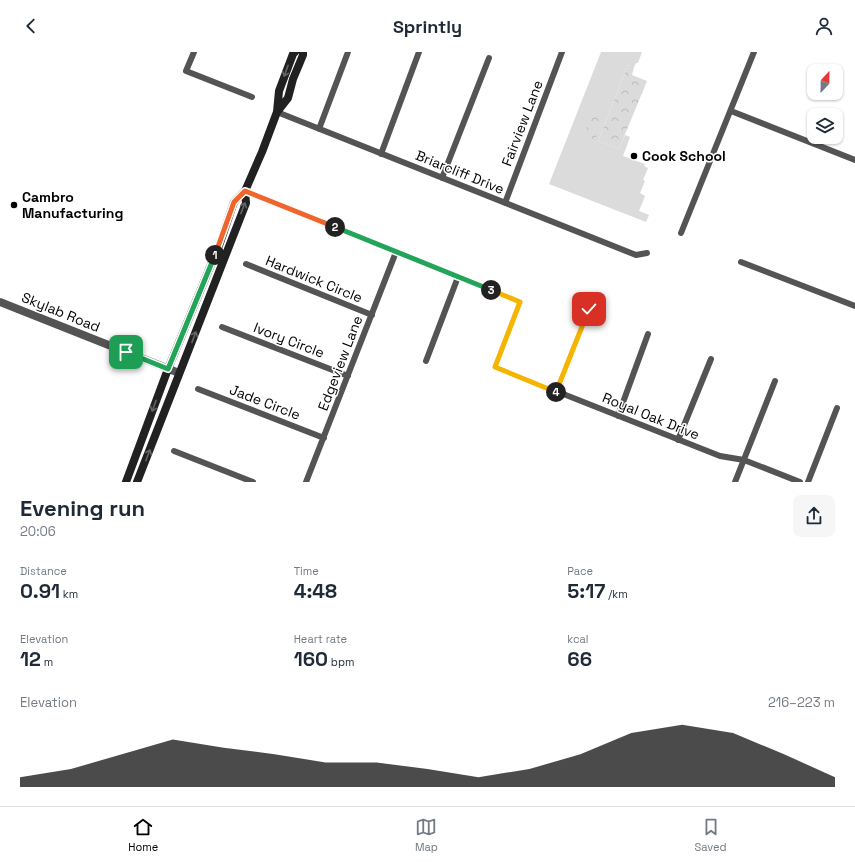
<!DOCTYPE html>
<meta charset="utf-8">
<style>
body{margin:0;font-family:"Space Grotesk",sans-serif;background:#f6f6f7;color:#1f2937;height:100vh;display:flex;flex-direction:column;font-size:15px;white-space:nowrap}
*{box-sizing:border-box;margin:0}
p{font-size:13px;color:#747a83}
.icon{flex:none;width:22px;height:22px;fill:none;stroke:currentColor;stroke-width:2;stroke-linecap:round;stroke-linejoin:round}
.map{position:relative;height:430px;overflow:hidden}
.side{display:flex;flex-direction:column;background:#fff;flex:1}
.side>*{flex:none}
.needle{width:26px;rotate:22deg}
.fabs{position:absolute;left:807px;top:12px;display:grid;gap:8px}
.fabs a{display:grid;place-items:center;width:36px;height:36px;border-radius:8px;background:#fff;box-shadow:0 1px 3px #0004;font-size:20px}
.pin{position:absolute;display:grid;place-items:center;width:34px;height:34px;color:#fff;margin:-17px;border-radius:8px;box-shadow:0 2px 6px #0006}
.km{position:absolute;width:20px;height:20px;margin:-10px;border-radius:50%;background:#222;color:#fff;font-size:11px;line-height:20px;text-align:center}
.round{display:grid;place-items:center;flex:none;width:42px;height:42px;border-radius:8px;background:#f6f6f7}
.summary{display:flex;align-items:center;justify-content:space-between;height:68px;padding:0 20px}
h1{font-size:22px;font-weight:700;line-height:30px}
.figures{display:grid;grid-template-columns:repeat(3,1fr);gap:6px;height:68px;padding:4px 20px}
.figures div{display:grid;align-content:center}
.figures b{font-size:20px;font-weight:700}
.figures small{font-size:11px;font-weight:400}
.figures p{font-size:11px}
.chart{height:112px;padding:8px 20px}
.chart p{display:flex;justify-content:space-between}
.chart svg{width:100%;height:72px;margin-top:4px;fill:#000;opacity:.7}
header{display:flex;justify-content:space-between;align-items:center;height:52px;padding:0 20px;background:#fff;font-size:18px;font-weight:700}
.dock{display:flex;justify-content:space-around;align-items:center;height:56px;border-top:1px solid #e0e1e3;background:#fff;font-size:11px;color:#747a83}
.dock a{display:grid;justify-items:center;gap:2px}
.dock .selected{color:#000}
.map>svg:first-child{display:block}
.grass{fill:#dbdbdb}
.park{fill:url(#park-crowns)}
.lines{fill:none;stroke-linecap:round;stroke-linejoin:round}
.minor{stroke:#545454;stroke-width:6}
.tertiary{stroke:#545454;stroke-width:8}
.secondary{stroke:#212121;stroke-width:8}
.oneway{stroke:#646464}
.split-1-casing{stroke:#fff;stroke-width:8}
.split-2-casing{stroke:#fff;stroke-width:8}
.split-3-casing{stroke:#fff;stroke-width:8}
.split-4-casing{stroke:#fff;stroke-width:8}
.split-5-casing{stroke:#fff;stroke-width:8}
.split-1{stroke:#22a559;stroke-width:5}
.split-2{stroke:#f0652b;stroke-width:5}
.split-3{stroke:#22a559;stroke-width:5}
.split-4{stroke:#f5b400;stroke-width:5}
.split-5{stroke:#f5b400;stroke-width:5}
.poi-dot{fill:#000;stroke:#fff;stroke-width:1.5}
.labels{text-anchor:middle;stroke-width:3;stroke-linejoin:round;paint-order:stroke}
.street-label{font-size:14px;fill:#000;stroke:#fff}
.poi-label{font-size:14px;font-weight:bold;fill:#000;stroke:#fff;text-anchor:start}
</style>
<header><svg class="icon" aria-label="back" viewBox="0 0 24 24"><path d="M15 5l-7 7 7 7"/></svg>Sprintly<svg class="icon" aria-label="person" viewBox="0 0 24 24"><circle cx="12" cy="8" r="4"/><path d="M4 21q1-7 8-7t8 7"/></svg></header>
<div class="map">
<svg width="855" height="430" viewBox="0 0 855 430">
<defs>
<pattern id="park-crowns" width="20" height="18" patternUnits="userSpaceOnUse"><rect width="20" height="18" fill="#dbdbdb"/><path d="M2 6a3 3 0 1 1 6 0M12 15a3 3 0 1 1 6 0" fill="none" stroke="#bababa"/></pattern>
</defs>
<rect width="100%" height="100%" fill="#fff"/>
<!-- grass -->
<path class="grass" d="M601,0H642L638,11H636L634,15L628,13L598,89L619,97L625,83L630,85L623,104L645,112L644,114L648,116L643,128L645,129L640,141L645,144L639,159L649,163L646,170L549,132Z"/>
<!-- park -->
<path class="park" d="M628,13L634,15L632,23L647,29L619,97L598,89Z
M591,63L603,68L595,88L584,83Z"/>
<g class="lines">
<!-- minor -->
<path class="minor" d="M194,0L186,19L252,45
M731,59L855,108
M277,60L636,203L647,201
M319,77L348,0
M381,102L419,0
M442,126L489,6
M245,139L520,250L495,315L720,404L744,408L800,430
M505,151L562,0
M681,181L754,0
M741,210L855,254
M246,212L372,263
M222,275L348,324
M426,309L458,225
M198,337L324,386
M557,340L589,257
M618,364L648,282
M678,388L711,307
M174,399L253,430
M306,430L396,200
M735,430L775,329
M808,430L837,356"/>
<!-- tertiary -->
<path class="tertiary" d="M0,250L179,321"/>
<!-- secondary -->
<path class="secondary" d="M277,60L288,46L293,27L303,3V0
M126,430L168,317L220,191L234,150L245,139L262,100L277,60L279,39L293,2L295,0
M137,430L246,151L245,139"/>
</g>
<!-- one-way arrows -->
<defs><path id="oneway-shaft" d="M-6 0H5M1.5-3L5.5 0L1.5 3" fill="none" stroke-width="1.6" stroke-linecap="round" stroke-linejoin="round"/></defs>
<g class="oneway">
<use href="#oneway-shaft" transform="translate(286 19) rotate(110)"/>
<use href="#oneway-shaft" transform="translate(243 156) rotate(-69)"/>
<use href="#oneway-shaft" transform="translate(194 285) rotate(-69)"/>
<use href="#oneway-shaft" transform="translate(154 354) rotate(110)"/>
<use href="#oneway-shaft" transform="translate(148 403) rotate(-69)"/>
</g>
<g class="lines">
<!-- split-1 casing -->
<g class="split-1-casing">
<path id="split-1" d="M126,300L168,317L215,203"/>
</g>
<!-- split-2 casing -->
<g class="split-2-casing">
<path id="split-2" d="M215,203L234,150L245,139L335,175"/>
</g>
<!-- split-3 casing -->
<g class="split-3-casing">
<path id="split-3" d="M335,175L491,238"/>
</g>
<!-- split-4 casing -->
<g class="split-4-casing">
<path id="split-4" d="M491,238L520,250L495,315L556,340"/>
</g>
<!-- split-5 casing -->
<g class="split-5-casing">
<path id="split-5" d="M556,340L589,257"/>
</g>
<!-- split-1 -->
<use href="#split-1" class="split-1"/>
<!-- split-2 -->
<use href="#split-2" class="split-2"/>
<!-- split-3 -->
<use href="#split-3" class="split-3"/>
<!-- split-4 -->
<use href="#split-4" class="split-4"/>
<!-- split-5 -->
<use href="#split-5" class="split-5"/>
</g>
<!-- markers -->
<g class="poi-dot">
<circle cx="634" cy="104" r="4"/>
<circle cx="14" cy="153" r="4"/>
</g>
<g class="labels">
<!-- street labels -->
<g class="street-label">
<text transform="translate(522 71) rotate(-69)" y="5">Fairview Lane</text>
<text transform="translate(460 120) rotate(22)" y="5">Briarcliff Drive</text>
<text transform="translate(314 227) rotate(22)" y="5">Hardwick Circle</text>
<text transform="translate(61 260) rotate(22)" y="5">Skylab Road</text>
<text transform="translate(289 288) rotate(21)" y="5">Ivory Circle</text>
<text transform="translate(340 311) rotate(-69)" y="5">Edgeview Lane</text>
<text transform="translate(265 350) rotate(21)" y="5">Jade Circle</text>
<text transform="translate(651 364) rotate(22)" y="5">Royal Oak Drive</text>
</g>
<!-- poi labels -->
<g class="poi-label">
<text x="642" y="109">Cook School</text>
<text x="22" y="150">Cambro<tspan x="22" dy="16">Manufacturing</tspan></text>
</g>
</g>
</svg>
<div class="fabs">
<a><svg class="needle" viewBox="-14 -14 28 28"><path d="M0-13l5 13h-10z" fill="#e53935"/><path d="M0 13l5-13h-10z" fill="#747a83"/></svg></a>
<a><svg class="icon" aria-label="layers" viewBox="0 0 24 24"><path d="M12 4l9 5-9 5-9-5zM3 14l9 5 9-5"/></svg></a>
</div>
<div class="pin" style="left:126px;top:300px;background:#1e9e55"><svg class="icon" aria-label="arrive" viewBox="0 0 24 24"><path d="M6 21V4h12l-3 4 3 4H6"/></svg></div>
<div class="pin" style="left:589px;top:257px;background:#d93025"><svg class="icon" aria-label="check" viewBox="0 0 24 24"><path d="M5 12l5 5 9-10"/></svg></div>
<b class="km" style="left:215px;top:203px">1</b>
<b class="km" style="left:335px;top:175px">2</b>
<b class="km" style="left:491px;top:238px">3</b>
<b class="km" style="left:556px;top:340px">4</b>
</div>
<section class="side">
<div class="summary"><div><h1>Evening run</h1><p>20:06</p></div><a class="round"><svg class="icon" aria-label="share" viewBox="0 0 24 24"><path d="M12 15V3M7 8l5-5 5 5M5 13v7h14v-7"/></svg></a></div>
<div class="figures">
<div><p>Distance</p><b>0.91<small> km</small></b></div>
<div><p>Time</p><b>4:48</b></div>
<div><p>Pace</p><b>5:17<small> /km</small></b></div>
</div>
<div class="figures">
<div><p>Elevation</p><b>12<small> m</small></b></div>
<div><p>Heart rate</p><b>160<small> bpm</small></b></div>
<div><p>kcal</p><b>66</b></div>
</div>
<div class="chart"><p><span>Elevation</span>216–223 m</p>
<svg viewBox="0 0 160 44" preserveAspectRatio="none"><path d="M0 44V38L10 33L20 24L30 15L40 20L50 24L60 29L70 29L80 33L90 38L100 33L110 24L120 11L130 6L140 11L150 24L160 38V44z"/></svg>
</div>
</section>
<nav class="dock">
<a class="selected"><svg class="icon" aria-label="home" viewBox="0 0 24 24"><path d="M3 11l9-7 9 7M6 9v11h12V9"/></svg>Home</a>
<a><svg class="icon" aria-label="map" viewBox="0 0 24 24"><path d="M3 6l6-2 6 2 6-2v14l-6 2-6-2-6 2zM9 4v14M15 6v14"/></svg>Map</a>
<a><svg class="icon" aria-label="saved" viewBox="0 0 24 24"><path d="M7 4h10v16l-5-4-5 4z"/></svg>Saved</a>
</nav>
